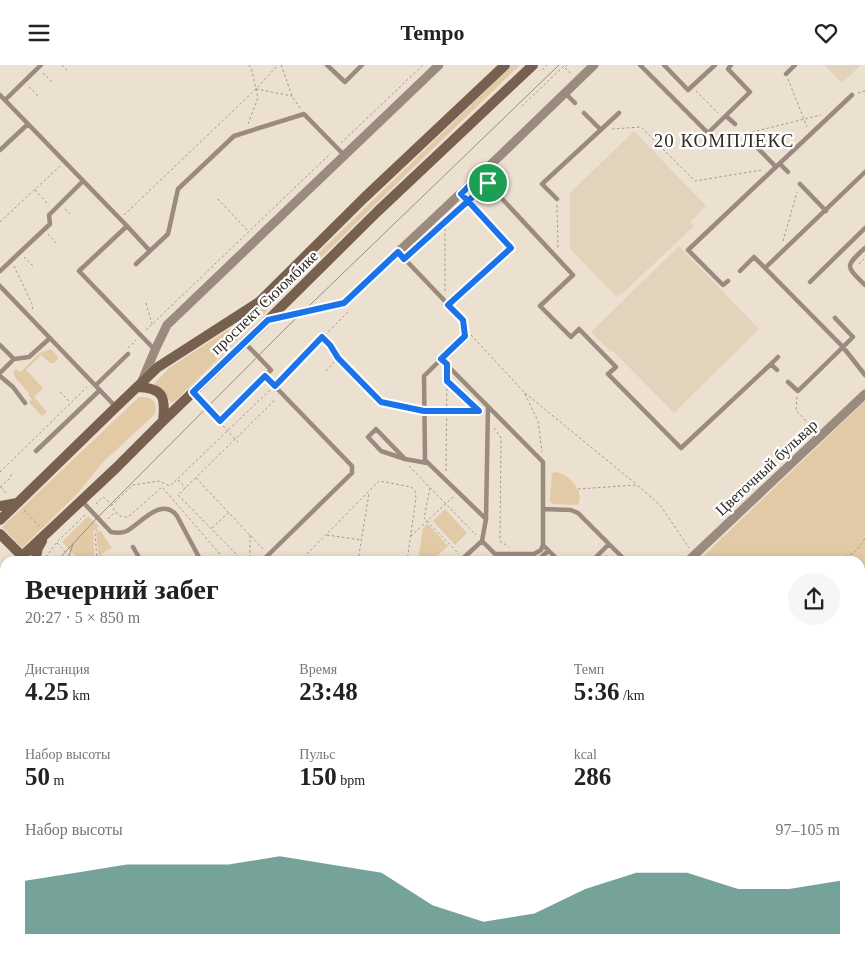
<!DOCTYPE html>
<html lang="ru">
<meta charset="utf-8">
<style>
body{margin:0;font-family:Georgia,serif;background:#f6f6f6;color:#222;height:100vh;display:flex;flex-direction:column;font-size:19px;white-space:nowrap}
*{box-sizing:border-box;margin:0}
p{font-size:16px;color:#767676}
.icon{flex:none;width:28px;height:28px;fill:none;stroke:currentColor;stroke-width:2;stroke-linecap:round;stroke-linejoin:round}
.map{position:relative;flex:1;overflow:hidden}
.sheet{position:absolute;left:0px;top:491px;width:865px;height:406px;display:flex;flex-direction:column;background:#fff;border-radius:15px 15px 0 0;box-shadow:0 2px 8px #0003}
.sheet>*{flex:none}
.pin{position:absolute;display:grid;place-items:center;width:42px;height:42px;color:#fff;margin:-21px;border:2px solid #fff;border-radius:50%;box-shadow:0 1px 5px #0007}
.round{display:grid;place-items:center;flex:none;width:52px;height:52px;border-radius:26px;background:#f6f6f6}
.headline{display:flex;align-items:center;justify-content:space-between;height:85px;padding:0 25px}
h1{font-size:28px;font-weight:600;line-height:38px}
.stats{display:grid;grid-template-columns:repeat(3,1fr);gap:8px;height:85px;padding:5px 25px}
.stats div{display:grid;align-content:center}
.stats b{font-size:25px;font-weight:600}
.stats small{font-size:14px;font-weight:400}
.stats p{font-size:14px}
.chart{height:140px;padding:10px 25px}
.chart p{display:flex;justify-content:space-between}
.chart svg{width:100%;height:90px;margin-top:5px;fill:#3b7d6e;opacity:.7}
header{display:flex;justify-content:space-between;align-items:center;height:65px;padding:0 25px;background:#fff;font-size:22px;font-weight:600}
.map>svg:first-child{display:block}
.built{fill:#e2d3bd}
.green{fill:#e2caa7}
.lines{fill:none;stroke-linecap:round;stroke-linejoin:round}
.path{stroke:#a1998d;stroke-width:1;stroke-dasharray:2.5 2.5;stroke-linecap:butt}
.lane{stroke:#9b8a7e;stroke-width:4.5}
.street{stroke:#9b8a7e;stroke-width:9}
.secondary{stroke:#78604f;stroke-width:10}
.primary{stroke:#5e422d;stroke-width:12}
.tram{stroke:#968e83;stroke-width:1}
.route-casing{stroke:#fff;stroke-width:10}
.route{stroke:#1a73e8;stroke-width:6}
.labels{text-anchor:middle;stroke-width:4.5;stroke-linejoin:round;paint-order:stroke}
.street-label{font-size:16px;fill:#302c26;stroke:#fff}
.quarter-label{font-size:19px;letter-spacing:1px;fill:#302c26;stroke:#fff}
</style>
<header><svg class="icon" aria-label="menu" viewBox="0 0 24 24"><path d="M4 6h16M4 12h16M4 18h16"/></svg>Tempo<svg class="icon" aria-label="heart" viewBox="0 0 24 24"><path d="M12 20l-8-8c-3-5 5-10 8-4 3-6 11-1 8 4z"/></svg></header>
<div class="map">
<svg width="865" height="897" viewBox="0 0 865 897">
<rect width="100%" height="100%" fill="#ece1d1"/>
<!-- built -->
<path class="built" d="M824,0H861L842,18Z
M634,66L706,141L690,157L694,161L623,228L616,231L570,184V128Z
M679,181L759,264L674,348L613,286L611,287L591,267Z"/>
<!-- green -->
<path class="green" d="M512,0H520L389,126L174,337H171C165,332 160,325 154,319L169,303L240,257L267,238Z
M51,284L58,291V294L54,298H50L41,290L26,305L43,323L34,332L47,347L42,351L29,337L32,334L28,330L29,328L16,314L13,307L16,304L20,307L40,288Z
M139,332C152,331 158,336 155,349L102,398L78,428L22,483L2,462Z
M865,336V821L860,826V496H698Z
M555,407C569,409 585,426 578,440L553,439L550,436V433L552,408Z
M445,444L467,468L455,480L433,456Z
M88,451L99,461L93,467L95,496H80L62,477Z
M428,459L448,481L432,496H418L423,463Z
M100,465L112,483L101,489L105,496H99L96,468Z
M865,850V874L860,879V855Z
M208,893H231L236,897H212Z
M414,893H457L461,897H418Z
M472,893H505L510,897H477Z
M511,893H796L793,897H515Z
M811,893H846L841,897H806Z"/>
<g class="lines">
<!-- path -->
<path class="path" d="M62,0L67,5
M281,0L292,31L300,43
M565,3L571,9
M542,5L547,0
M43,8L53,18
M788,14L807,62
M29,22L39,32
M256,24L292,31
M696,26L718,48
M858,28L865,26
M522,41L564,1L565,2L567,0
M248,59L258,33L252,6L249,0
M612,64L641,62L695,116L762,105
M752,67L821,50
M341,78L423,0
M35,125L49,140
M473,131L483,122
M218,134L248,166
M557,140L558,183
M65,144L70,149
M124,150L256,24L278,0
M0,157L60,101
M48,169L57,179
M783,176L797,127
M416,183L463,141
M24,192L34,202
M859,199L865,193
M14,201L33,241L32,245
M445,226V158
M146,238L152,259
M146,265L331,88
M471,270L524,327L538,356L542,387
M322,272L330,279L338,292
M128,283L136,275
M326,306L338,293L381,337L418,344
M279,316L349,246
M447,316L482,349
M60,327L70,337
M525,328L636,419
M797,332L796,345L813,364
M432,346H478
M223,361L238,377
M494,363L501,373L500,476L509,482
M409,401L476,470
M446,406L447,310
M0,407L87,322
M196,413L264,485
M178,415L186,423
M0,422L9,414L13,407
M1,422L7,429
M430,423L424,453L459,489
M578,424L637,420L660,440L689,483
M96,439L103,432C104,433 109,437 110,438C115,445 117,453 128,452L162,422L226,496
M111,441L133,420L159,416L170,421L270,325
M24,445L40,462
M108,454L114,448
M212,463L229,447
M250,470V496
M327,470L361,475
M411,471L454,431
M57,478L74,496
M606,490L612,496
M46,492L57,477L86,449
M97,496L95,467L98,464
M243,496L178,430L276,334
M300,496L379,416L411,422L415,426L416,433L407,496
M358,496L369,428
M826,496C845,493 856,491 865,473
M860,502H865
M0,540H1
M860,554L865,549
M0,557L5,560
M0,578L5,574
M0,592L5,596
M860,605L865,609
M2,618L5,608
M860,694L865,689
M0,742L5,737
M860,783L865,778
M860,799L865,795
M860,816L865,811
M192,892L196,897
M234,892L238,897
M256,892L261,897
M332,892L333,897
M516,892L521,897
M675,892L680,897
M198,896L202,892
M261,897L269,893
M619,897L624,892
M667,897L672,892
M758,897L763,892
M774,897L779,892"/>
<!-- lane -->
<path class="lane" d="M327,0L345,17L362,0
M640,0L708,68L750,27L728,4L731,0
M664,0L688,25L715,0
M786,9L795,0
M565,28L575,38
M0,30L127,161
M5,35L41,0
M584,48L601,65
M726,51L735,59
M744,69L776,102
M0,85L28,59
M780,99L788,107
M480,110L573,210L540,241L571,272L579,264L616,302L608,309L681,383L771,299L777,305
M800,119L826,146
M557,134L542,119L619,48
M865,183C844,202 846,201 865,220
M150,186L127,161L79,206L155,285
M398,187L463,255L465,271L424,311L425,395L486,454
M136,199L168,169L178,124L234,71L304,49L344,90
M0,206L50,159L49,150L83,116
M740,206L754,192L765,203
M728,216L723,220L688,185L852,30
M810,217L865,163
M0,221L116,342
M448,240L511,183L461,129
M835,253L853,272L843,282L765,203L865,107
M0,280L14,294L29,292L50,273
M441,294L543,397V480L541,485L534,489H495L482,476
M771,299L778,292
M0,308L14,294
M0,311L13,322L25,338
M788,317L798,326L843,282L865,310
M96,320L128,289
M193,327L220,356L271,305L245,278
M36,386L100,325
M405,394L381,386L368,372L376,364L405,394L427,398
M81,435L111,467C116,468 122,468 127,466C141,458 162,431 177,451L201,496
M543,444L571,445L578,448L626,496
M543,480L559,496
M133,482L141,496
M262,496L352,408V401L265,311
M460,496L482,476L486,454L488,342
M537,496L548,486
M592,496L609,479
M0,721L5,718
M0,819L5,821
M276,892L278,897
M320,892L322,897
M91,897L95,892
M154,897L159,892"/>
<!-- street -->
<path class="street" d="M268,255L344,238L480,110L594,0
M142,316L155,285L167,260L439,0
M688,496L865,329
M860,845L865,840
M61,897L66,892
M806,897L811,892"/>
<!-- secondary -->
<path class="secondary" d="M137,322C163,323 166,331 163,356
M0,441L17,438
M0,455L114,344L158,302L259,237L364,133L505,0
M0,469L27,496
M17,496L116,403L163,356L268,255L378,146L533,0
M35,496L38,483L42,476
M0,513L5,518
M0,526H5
M344,892L345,897
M370,892L375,897
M405,892L409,897
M465,892L469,897
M430,897L432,892"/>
<!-- primary -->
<path class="primary" d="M858,897L865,890"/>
<!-- tram -->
<path class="tram" d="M57,496L97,453L284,265L559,0
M69,496L70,488L73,479
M0,551L5,545
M429,892L434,897"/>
</g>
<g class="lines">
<!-- route casing -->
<g class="route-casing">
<path id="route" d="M488,118C460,143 432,169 404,194L398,187L344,238L268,255L193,327L220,356L265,311L275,321L322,272L330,280L338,293L381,337L424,346H479L447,316V299L441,294L465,271L463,255L448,240L511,183L468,136L461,129L480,110L488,118"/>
</g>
<!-- route -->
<use href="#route" class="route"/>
</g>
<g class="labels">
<!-- street labels -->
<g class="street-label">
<text transform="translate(264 237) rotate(-44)" y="6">проспект Сююмбике</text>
<text transform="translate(766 402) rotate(-43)" y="6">Цветочный бульвар</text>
</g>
<!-- quarter labels -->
<g class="quarter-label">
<text x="724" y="82">20 КОМПЛЕКС</text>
</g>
</g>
</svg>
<div class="pin" style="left:488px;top:118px;background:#1e9e55"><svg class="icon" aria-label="arrive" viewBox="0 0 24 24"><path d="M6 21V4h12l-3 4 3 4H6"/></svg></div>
<section class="sheet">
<div class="headline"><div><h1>Вечерний забег</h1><p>20:27 · 5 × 850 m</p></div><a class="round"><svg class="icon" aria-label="share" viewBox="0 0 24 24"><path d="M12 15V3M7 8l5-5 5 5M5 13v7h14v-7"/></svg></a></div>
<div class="stats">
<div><p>Дистанция</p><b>4.25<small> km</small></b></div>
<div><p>Время</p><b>23:48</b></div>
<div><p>Темп</p><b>5:36<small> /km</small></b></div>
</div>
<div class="stats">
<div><p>Набор высоты</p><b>50<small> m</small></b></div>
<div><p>Пульс</p><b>150<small> bpm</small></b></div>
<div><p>kcal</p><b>286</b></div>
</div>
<div class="chart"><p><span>Набор высоты</span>97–105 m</p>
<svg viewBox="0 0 160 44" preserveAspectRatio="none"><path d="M0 44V18L10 14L20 10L30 10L40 10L50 6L60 10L70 14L80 30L90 38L100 34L110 22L120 14L130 14L140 22L150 22L160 18V44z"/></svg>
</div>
</section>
</div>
